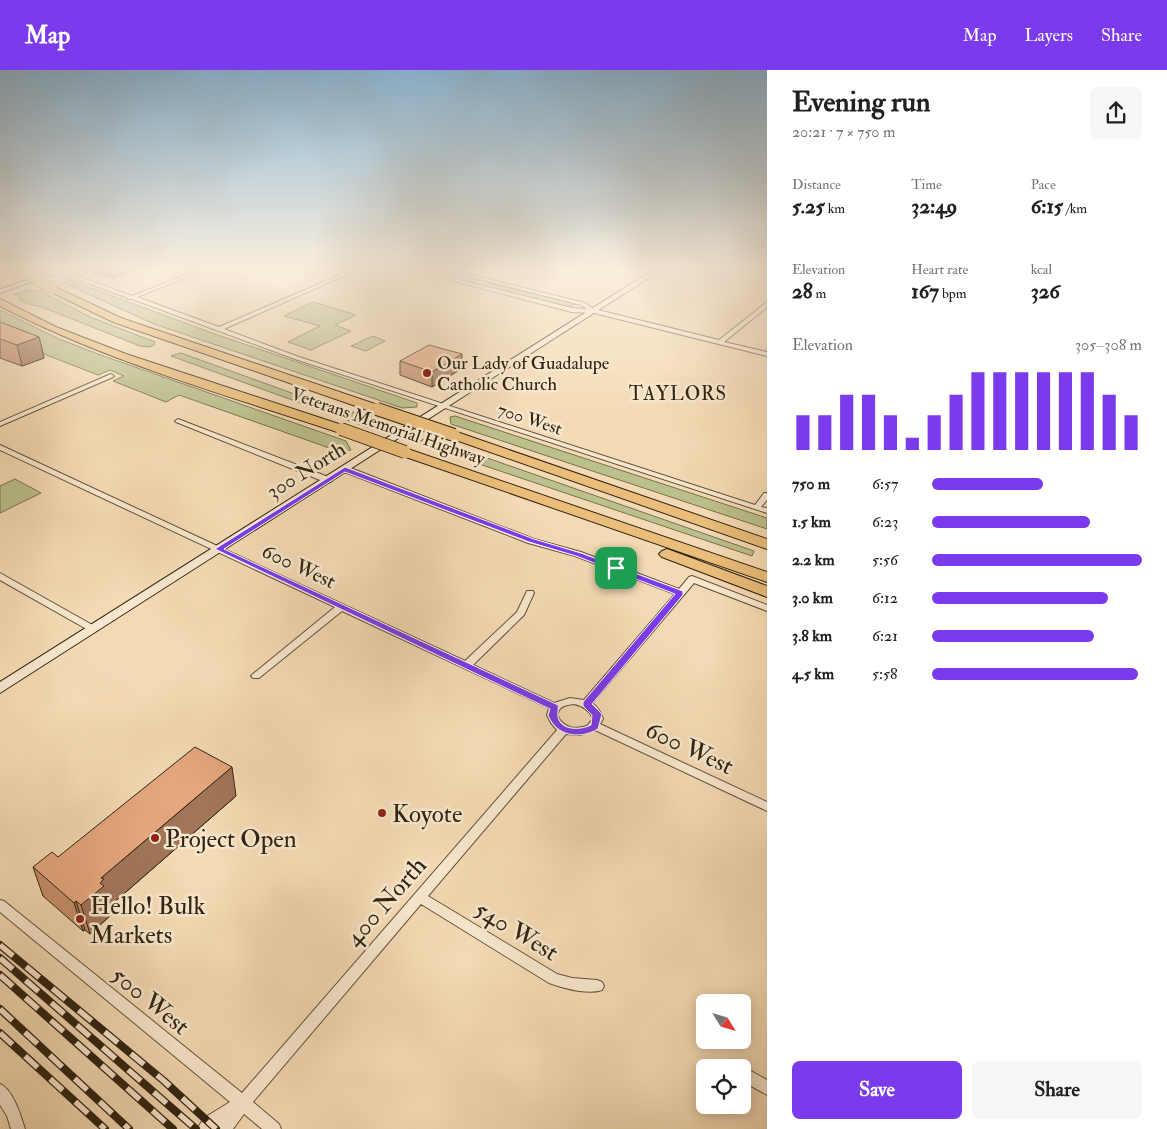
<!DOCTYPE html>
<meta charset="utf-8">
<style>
body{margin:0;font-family:"IM FELL Double Pica",serif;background:#f6f6f6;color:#202124;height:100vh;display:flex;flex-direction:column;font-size:19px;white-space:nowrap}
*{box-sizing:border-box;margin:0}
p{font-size:16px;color:#757577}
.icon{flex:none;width:28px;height:28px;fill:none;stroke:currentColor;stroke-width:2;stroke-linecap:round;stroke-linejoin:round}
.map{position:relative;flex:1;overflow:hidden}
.drawer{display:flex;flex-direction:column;background:#fff;width:400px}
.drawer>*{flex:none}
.needle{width:32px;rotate:127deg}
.tools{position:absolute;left:696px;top:924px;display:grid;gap:10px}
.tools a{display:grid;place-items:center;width:55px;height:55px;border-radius:8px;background:#fff;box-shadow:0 2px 12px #0003;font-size:25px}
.pin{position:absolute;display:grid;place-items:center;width:42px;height:42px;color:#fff;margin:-21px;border-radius:10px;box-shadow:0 2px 8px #0006}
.round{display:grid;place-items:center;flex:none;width:52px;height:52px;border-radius:8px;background:#f6f6f6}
.overview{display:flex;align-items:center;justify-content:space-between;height:85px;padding:0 25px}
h1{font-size:28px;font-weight:700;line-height:38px}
.stats{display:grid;grid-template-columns:repeat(3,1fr);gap:8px;height:85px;padding:5px 25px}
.stats div{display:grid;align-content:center}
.stats b{font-size:21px;font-weight:700}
.stats small{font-size:14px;font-weight:400}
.stats p{font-size:14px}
.chart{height:140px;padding:10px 25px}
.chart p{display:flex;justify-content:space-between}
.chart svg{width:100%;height:90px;margin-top:5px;stroke:#7c3aed;stroke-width:6}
.action{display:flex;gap:10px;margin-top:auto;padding:10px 25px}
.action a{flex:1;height:58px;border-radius:8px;background:#7c3aed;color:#fff;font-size:20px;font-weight:700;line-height:58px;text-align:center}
.action a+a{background:#f6f6f6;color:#202124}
ul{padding:0 25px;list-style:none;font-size:16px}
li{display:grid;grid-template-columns:80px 60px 1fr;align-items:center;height:38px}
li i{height:12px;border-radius:6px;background:#7c3aed}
header{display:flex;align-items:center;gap:30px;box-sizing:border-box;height:70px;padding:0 25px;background:#7c3aed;color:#fff}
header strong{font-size:24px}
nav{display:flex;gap:28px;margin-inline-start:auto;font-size:18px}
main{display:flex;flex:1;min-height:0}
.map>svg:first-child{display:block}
.green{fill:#bbc08d;stroke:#76724e}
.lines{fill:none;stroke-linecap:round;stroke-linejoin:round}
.street-casing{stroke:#615139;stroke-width:2}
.secondary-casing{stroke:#302310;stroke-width:2}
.highway-casing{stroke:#302310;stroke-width:2}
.street{fill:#f8e7ce;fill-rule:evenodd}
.secondary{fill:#f8e7ce;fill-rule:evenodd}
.highway{fill:#eabd7a;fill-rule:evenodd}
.tram{stroke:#302310;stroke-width:1}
.rail-casing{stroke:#302310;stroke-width:8}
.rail{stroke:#f8e7ce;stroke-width:5.5;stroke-dasharray:17;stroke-linecap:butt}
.highway-bridge-far1-casing{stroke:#302310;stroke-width:11;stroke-linecap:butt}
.highway-bridge-casing{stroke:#302310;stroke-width:14;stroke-linecap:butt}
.highway-bridge-far1{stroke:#eabd7a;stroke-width:10}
.highway-bridge{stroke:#eabd7a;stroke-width:12}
.wall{fill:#c5906c;stroke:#302310}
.shaded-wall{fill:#a07558;stroke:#302310}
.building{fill:#e5a77e;stroke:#302310}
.route{fill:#7c3aed;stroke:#fff;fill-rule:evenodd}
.poi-dot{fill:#8f2418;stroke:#f8e7ce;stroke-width:2}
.labels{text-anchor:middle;stroke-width:5;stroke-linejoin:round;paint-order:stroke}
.far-poi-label{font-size:18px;fill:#302310;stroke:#f8e7ce;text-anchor:start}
.far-street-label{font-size:18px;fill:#302310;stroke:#f8e7ce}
.far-neighbourhood-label{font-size:19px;letter-spacing:1px;fill:#302310;stroke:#f8e7ce}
.street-label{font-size:21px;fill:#302310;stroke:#f8e7ce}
.near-street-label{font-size:25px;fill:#302310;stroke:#f8e7ce}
.near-poi-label{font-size:25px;fill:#302310;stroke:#f8e7ce;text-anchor:start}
</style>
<header>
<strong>Map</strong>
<nav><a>Map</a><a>Layers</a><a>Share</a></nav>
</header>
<main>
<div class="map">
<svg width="767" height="1059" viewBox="0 0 767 1059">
<rect width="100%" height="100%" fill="#f4dab4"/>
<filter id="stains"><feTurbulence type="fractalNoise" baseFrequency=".004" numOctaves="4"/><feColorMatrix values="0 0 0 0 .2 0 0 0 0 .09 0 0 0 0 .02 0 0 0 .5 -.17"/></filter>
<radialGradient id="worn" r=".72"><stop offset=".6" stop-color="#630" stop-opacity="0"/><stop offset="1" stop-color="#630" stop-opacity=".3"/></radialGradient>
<!-- green -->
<path class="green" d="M417,200H441L478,210L472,213Z
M67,209L212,263L417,333V337L402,338L154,254L64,213Z
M489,213L574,233L576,234L568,237L484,216Z
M26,220L40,221L90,247L155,272L154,275L150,277L140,276L42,237L28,234L19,229V224L13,225Z
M313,232L356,245L335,255L351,261L311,280L288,272L320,256L284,246Z
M0,240L59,269L98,284L346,371L351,380L332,383L335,380L179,325L166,332L113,311L124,306L110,300L98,305L0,267Z
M373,266L385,271L366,281L351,276Z
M181,283L314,331L384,351L372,359L171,286Z
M455,346L767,448V459L451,354L450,347Z
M427,367L754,481L752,486L417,373Z
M15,409L41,423L0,443V416Z"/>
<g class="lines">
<!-- street casing -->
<g class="street-casing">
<path id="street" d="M58,200H62L132,226L198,200H205L137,227L219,257L351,200H357L224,259L299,287L755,435L764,423H767V430L761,437L767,438V443L295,289L132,229H128V228L58,202Z
M411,200H419L572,238L587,239L581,235L442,200H451L585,233L594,239L719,270L767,232V237L724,272L767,282V286L594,243L572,242Z
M111,304L114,306L113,307L0,356V352Z
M178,349L331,408L332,410L331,412H325L176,352L175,351Z
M0,375L465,591L517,542L527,521H533L534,523L524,545L473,595L554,633L570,628L584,630L675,524L575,486L528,473L342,401V397H348L534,469L581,482L679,519L689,507L692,506L767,535V541L694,513L592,633C598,637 601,642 603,649L600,654L767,732V741L595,660L580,665L566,664L428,826L557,904L572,908L597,910L602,912L604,916L602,920C588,925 563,918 549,913L421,834L253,1032L279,1054L281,1059H262L244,1044L233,1059H217L218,1056L214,1059H197L204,1048L230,1032L0,842V830L4,831L242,1023L557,660L551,653L547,645L549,638L342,541L259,608H253L251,606L253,604L335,537L0,380ZM574,634C583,636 590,640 593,649L587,656C575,660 563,658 557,645C559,636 566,635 574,634Z
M0,503L96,557L98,559L96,561H90L0,510Z
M742,996L767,1010V1025L742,1011V998H738Z
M0,1014C13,1019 21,1046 25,1059H11L7,1046L0,1035Z"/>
</g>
<!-- secondary casing -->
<g class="secondary-casing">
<path id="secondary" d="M55,200H65L0,223V219Z
M653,200H661L0,623V612Z"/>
</g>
<!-- highway casing -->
<g class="highway-casing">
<path id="highway" d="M49,217H55L121,248L381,336L383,339L377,343L373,342L113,252L49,221Z
M0,229L56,257L126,284L345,356L347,359L345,362H337C223,324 106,291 0,236Z
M454,361L767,469V479L450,368L448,365Z
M405,378L767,502V512L400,385L398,382Z
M667,479L767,516V527L662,487L659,484L662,481Z"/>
</g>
<!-- street -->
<use href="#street" class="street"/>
<!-- secondary -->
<use href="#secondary" class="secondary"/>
<!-- highway -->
<use href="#highway" class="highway"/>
<!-- tram -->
<path class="tram" d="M0,219L55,200"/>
<!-- rail casing -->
<g class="rail-casing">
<path id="rail" d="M0,875L164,1011L216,1059
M0,888L196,1059
M0,905L173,1059
M0,939L129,1059
M0,963L105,1059"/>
</g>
<!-- rail -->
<use href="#rail" class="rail"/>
<!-- highway-bridge-far1 casing -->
<g class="highway-bridge-far1-casing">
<path id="highway-bridge-far1" d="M21,200L52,219"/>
</g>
<!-- highway-bridge casing -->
<g class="highway-bridge-casing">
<path id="highway-bridge" d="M377,339L454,365
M341,359L405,382"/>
</g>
<!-- highway-bridge-far1 -->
<use href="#highway-bridge-far1" class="highway-bridge-far1"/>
<!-- highway-bridge -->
<use href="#highway-bridge" class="highway-bridge"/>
</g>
<!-- wall -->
<path class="wall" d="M86,200H136L113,208Z
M0,252L39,267L44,288L22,296L0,288Z
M462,284L461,299L432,317L400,305V291Z
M236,726L111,835L112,838L110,840L111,845L90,864L85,860L83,861L43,826L33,797L58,787Z"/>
<!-- shaded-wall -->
<path class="shaded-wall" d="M127,200H136L113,208L112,205Z
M39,267L44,288L22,296L17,275Z
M462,284L461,299L432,317V302Z
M232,697L236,726L111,835L112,838L110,840L111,845L90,864L81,835L100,813L101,808Z
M76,831L85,860L83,861L74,833Z"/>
<!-- building -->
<path class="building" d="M96,200H127L112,205Z
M0,252L39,267L17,275L0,269Z
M429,275L462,284L432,302L400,291Z
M195,677L232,697L101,808L104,809L100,813L104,816L81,835L76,831L74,833L33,797L52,782L58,787Z"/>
<!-- sky -->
<linearGradient id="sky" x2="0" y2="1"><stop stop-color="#8bb6d5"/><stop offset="0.57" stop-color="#faeedd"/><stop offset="1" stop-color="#faeedd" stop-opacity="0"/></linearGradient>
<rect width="767" height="348" fill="url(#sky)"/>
<!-- route -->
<path class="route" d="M345,397L534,469L581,483L683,521V525L592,634L602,644L598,659C579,670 556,666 548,645L550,639L215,479ZM345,402L529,472L576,486L675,524L583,632V636L592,645L591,655C581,660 561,661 558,647C557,643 559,639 558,635L224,479Z"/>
<!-- markers -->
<g class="poi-dot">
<circle cx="427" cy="303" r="5"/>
<circle cx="382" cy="743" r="5"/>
<circle cx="155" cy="768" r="5"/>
<circle cx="80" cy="849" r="5"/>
</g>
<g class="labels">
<!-- far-poi labels -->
<g class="far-poi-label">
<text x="437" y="299">Our Lady of Guadalupe<tspan x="437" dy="21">Catholic Church</tspan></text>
</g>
<!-- far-street labels -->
<g class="far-street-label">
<text transform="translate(530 349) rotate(18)" y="6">700 West</text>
<text transform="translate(388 356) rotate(19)" y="6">Veterans Memorial Highway</text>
</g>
<!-- far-neighbourhood labels -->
<g class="far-neighbourhood-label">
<text x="678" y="330">TAYLORS</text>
</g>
<!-- street labels -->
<g class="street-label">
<text transform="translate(306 400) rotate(-32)" y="7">300 North</text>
<text transform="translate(299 496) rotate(25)" y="7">600 West</text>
</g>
<!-- near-street labels -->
<g class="near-street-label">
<text transform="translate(690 677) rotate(25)" y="9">600 West</text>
<text transform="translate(385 831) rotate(-49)" y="9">400 North</text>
<text transform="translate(517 860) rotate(31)" y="9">540 West</text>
<text transform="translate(151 930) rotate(39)" y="9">500 West</text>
</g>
<!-- near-poi labels -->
<g class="near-poi-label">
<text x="392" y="752">Koyote</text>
<text x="165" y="777">Project Open</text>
<text x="90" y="844">Hello! Bulk<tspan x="90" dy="29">Markets</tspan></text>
</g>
</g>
<rect width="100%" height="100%" filter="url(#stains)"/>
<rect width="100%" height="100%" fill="url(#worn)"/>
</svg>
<div class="tools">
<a><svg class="needle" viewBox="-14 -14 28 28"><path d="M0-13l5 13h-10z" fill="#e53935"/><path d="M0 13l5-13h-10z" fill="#757577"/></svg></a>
<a><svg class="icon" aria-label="locate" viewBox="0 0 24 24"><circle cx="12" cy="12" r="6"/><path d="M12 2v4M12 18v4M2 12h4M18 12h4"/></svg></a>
</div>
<div class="pin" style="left:616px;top:498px;background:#1e9e55"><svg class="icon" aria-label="arrive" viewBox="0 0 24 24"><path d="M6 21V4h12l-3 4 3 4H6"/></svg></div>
</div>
<section class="drawer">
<div class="overview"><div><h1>Evening run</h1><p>20:21 · 7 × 750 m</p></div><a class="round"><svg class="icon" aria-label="share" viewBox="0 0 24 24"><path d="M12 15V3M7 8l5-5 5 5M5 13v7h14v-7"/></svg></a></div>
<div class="stats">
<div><p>Distance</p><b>5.25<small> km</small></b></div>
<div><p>Time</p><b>32:49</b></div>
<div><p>Pace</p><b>6:15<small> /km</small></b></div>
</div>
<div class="stats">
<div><p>Elevation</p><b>28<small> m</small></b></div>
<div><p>Heart rate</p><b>167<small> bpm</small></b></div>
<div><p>kcal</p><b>326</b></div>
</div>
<div class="chart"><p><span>Elevation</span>305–308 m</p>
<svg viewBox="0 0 160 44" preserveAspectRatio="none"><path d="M5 44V27M15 44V27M25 44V17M35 44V17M45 44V27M55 44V38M65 44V27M75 44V17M85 44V6M95 44V6M105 44V6M115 44V6M125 44V6M135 44V6M145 44V17M155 44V27"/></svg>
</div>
<ul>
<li><b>750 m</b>6:57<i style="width:53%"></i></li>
<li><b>1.5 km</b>6:23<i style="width:75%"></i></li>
<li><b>2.2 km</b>5:56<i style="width:100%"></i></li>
<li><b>3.0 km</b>6:12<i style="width:84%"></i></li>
<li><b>3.8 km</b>6:21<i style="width:77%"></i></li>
<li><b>4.5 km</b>5:58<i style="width:98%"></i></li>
</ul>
<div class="action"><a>Save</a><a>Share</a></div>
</section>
</main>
